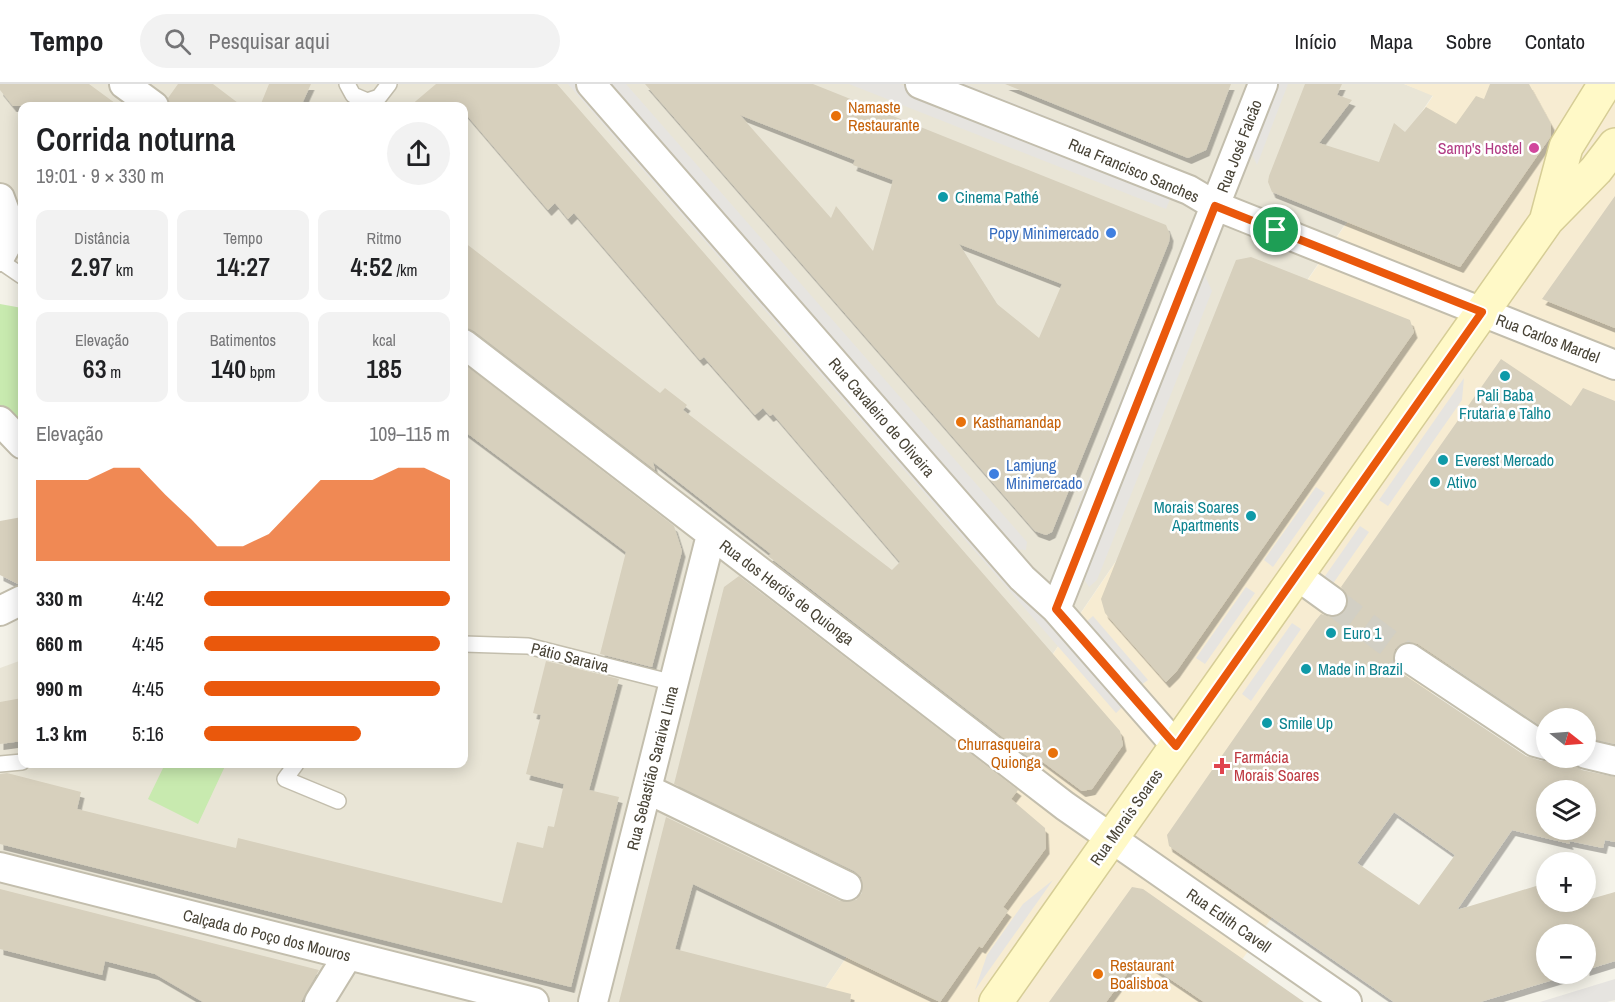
<!DOCTYPE html>
<html lang="pt">
<meta charset="utf-8">
<style>
body{margin:0;font-family:"Archivo Narrow",sans-serif;background:#f2f2f2;color:#202124;height:100vh;display:flex;flex-direction:column;font-size:22px;white-space:nowrap}
*{box-sizing:border-box;margin:0}
p{font-size:20px;color:#757577}
.icon{flex:none;width:33px;height:33px;fill:none;stroke:currentColor;stroke-width:2;stroke-linecap:round;stroke-linejoin:round}
.map{position:relative;flex:1;overflow:hidden}
.drawer{position:absolute;left:18px;top:18px;width:450px;height:666px;display:flex;flex-direction:column;background:#fff;border-radius:12px;box-shadow:0 3px 15px #0003}
.drawer>*{flex:none}
.needle{width:39px;rotate:107deg}
.controls{position:absolute;left:1536px;top:624px;display:grid;gap:12px}
.controls a{display:grid;place-items:center;width:60px;height:60px;border-radius:50%;background:#fff;box-shadow:0 3px 15px #0003;font-size:30px}
.pin{position:absolute;display:grid;place-items:center;width:51px;height:51px;color:#fff;margin:-26px;border:3px solid #fff;border-radius:50%;box-shadow:0 2px 6px #0007}
.round{display:grid;place-items:center;flex:none;width:63px;height:63px;border-radius:32px;background:#f2f2f2}
.head{display:flex;align-items:center;justify-content:space-between;height:102px;padding:0 18px}
h1{font-size:33px;font-weight:600;line-height:45px}
.figures{display:grid;grid-template-columns:repeat(3,1fr);gap:9px;height:102px;padding:6px 18px}
.figures div{display:grid;align-content:center;border-radius:12px;background:#f2f2f2;text-align:center}
.figures b{font-size:26px;font-weight:600}
.figures small{font-size:16px;font-weight:400}
.figures p{font-size:16px}
.chart{height:168px;padding:12px 18px}
.chart p{display:flex;justify-content:space-between}
.chart svg{width:100%;height:108px;margin-top:6px;fill:#ea580c;opacity:.7}
ul{padding:0 18px;list-style:none;font-size:20px}
li{display:grid;grid-template-columns:96px 72px 1fr;align-items:center;height:45px}
li i{height:15px;border-radius:8px;background:#ea580c}
header{display:flex;align-items:center;gap:36px;box-sizing:border-box;height:84px;padding:0 30px;background:#fff;border-bottom:2px solid #e0e0e0}
header strong{font-size:28px}
nav{display:flex;gap:33px;margin-inline-start:auto;font-size:21px}
.search{width:420px;height:54px;background:#f2f2f2;display:flex;align-items:center;gap:15px;box-sizing:border-box;padding:0 21px;border-radius:33px;color:#757577;font-size:22px}
.map>svg:first-child{display:block}
.residential{fill:#e9e5d6}
.commercial{fill:#f7ecd2}
.green{fill:#c8eaaf}
.parking{fill:#e6e4e0}
.building{fill:#d7d0bd;fill-rule:evenodd;filter:url(#shadow)}
.lines{fill:none;stroke-linecap:round;stroke-linejoin:round}
.minor-tunnel{stroke:#d2cfc4;stroke-width:28;stroke-dasharray:28 14;stroke-linecap:butt}
.service-casing{stroke:#c3bead;stroke-width:18}
.minor-casing{stroke:#c3bead;stroke-width:32}
.secondary-casing{stroke:#d6cd96;stroke-width:36}
.service{stroke:#fff;stroke-width:15}
.minor{stroke:#fff;stroke-width:28}
.secondary{stroke:#fff9c7;stroke-width:33}
.route-casing{stroke:#fff;stroke-width:12}
.route{stroke:#ea580c;stroke-width:8}
.food-dot{fill:#e8710a;stroke:#fff;stroke-width:2}
.hotel-dot{fill:#d1479c;stroke:#fff;stroke-width:2}
.culture-dot{fill:#0f9aa8;stroke:#fff;stroke-width:2}
.shop-dot{fill:#3f7fe0;stroke:#fff;stroke-width:2}
.health-dot{fill:#e0444e;stroke:#fff;stroke-width:2}
.labels{text-anchor:middle;stroke-width:5;stroke-linejoin:round;paint-order:stroke}
.food-label{font-size:16px;fill:#c56008;stroke:#fff;text-anchor:start}
.street-label{font-size:16px;fill:#484336;stroke:#fff}
.hotel-label{font-size:16px;fill:#b23c85;stroke:#fff;text-anchor:end}
.culture-label{font-size:16px;fill:#0d838f;stroke:#fff;text-anchor:start}
.shop-label{font-size:16px;fill:#366cbe;stroke:#fff;text-anchor:end}
.health-label{font-size:16px;fill:#be3a42;stroke:#fff;text-anchor:start}
</style>
<header>
<strong>Tempo</strong>
<div class="search"><svg class="icon" aria-label="search" viewBox="0 0 24 24"><circle cx="10" cy="10" r="6"/><path d="M15 15l6 6"/></svg>Pesquisar aqui</div>
<nav><a>Início</a><a>Mapa</a><a>Sobre</a><a>Contato</a></nav>
</header>
<div class="map">
<svg width="1615" height="918" viewBox="0 0 1615 918">
<defs>
<filter id="shadow"><feDropShadow dx="3.5" dy="6" stdDeviation="0" flood-color="#0004"/></filter>
</defs>
<rect width="100%" height="100%" fill="#f4f2e8"/>
<!-- residential -->
<path class="residential" d="M0,0H1404L1433,11L816,918H0V584L22,576V680H464V22H22V181L11,175L0,105Z"/>
<!-- commercial -->
<path class="commercial" d="M1404,0H1615V349L1212,918H816L1433,12Z"/>
<!-- green -->
<path class="green" d="M0,220L22,224V349L0,325Z
M165,680H226L198,740L148,715Z"/>
<!-- parking -->
<path class="parking" d="M568,0H579L1122,623L1116,629Z
M602,0H626L1027,458L1026,466L1013,465Z
M849,0H900L1173,108L1166,125Z
M941,0H965L1175,83L1172,91Z
M1272,0H1288L1257,81L1248,62Z
M1201,183L1212,207L1097,496L1089,503L1080,489Z
M1170,192L1178,195L1081,438L1073,435Z
M1464,294L1462,316L1388,422L1379,416Z
M1316,403L1325,409L1273,483L1264,476Z
M1360,442L1369,448L1332,501L1323,495Z
M1246,503L1255,509L1205,580L1196,574Z
M1093,532L1148,596L1141,601L1086,538Z
M1292,539L1301,545L1251,617L1242,610Z
M1053,796L975,906L987,871L1023,820Z
M1615,895V916L1607,918H1540Z"/>
<!-- building -->
<path class="building" d="M0,0H89L119,22H13L0,6Z
M178,0H213L242,22H170L168,14Z
M269,0H311L301,22H260Z
M436,0H557L1120,647L1123,661L1092,705L1082,707L1039,675L1036,679L768,472L771,470L653,378L655,386L474,247L464,244V158L660,309L665,304L687,321L683,326L892,486L900,478L773,330L770,332L763,324L755,331L704,273L700,276L574,129L568,135L555,119L548,126L464,28V22H410Z
M645,0H813L1166,141L1170,151L1169,158L1052,448L1046,451L1035,447ZM740,31L855,76L853,81L893,96L873,167L836,122L831,134ZM959,160L1062,200L1039,254L997,220Z
M1005,0H1231L1206,66L1188,74Z
M1305,0H1342L1337,11L1352,16L1319,59L1379,78L1394,39L1405,48L1426,23L1456,40L1476,12L1484,15L1490,0H1529L1551,40V52L1460,183L1272,108L1268,98L1269,92Z
M1615,112V244L1542,215Z
M1251,173L1410,236L1414,248L1176,588L1166,598L1105,529L1101,515L1236,176Z
M1501,275L1571,322L1583,304L1615,317V660L1586,654V634H1546V644L1542,643L1418,560L1409,558L1401,560L1395,565L1393,574L1400,588L1526,672L1542,677L1570,674L1574,681L1582,686L1615,693V758L1605,756L1603,764L1569,757L1570,760L1512,746L1457,826L1546,799V818H1586V811L1587,816L1615,808V877L1586,886V850H1546V890H1573L1480,918H1394L1169,762L1167,751L1316,536L1321,530L1331,533L1339,532L1346,526L1347,511L1341,503ZM1546,706H1586V746H1546ZM1394,728L1455,771L1419,821L1357,779Z
M464,280L674,442L682,467L652,583L600,570L626,468L464,347Z
M22,433V500H18L0,491V437Z
M739,492L1018,706L1011,715L1045,744L1046,764L1003,823L1008,827L982,864L979,862L940,918L693,800L675,865L851,910L850,918H619L666,733L840,817L856,816L862,809L861,793L854,787L674,700L724,503Z
M546,577L619,595L589,706L619,713L571,903L0,760V690L7,689L81,708L77,725L236,764L238,754L502,819L517,758L543,764L548,742L554,743L564,700L526,690L541,631L533,629Z
M22,614V657L0,660V618Z
M1132,803L1143,805L1304,918H1204L1139,874L1106,918H1049Z
M0,805L220,861L319,886L301,918H203L155,890L105,877L102,891L0,865Z"/>
<g class="lines">
<!-- minor-tunnel -->
<path class="minor-tunnel" d="M1332,517L1409,574"/>
<!-- service casing -->
<g class="service-casing">
<path id="service" d="M347,0L353,11L367,17L379,13L389,0
M0,177L22,192
M464,560L528,562L674,599
M0,680L22,678
M296,680L285,695L338,717"/>
</g>
<!-- minor casing -->
<g class="minor-casing">
<path id="minor" d="M124,0L154,22
M591,0L1022,494L1056,525L1176,662
M920,0L1189,106L1216,122L1615,281
M0,114L13,149L0,173
M464,260L1065,722L1347,918
M0,337L22,360
M1296,491L1332,517
M1056,525L1263,0
M0,527L22,516
M1409,574L1535,658L1546,661
M1586,670L1615,677
M647,705L847,802
M0,783L534,918
M319,918L348,871
M593,918L711,451"/>
</g>
<!-- secondary casing -->
<g class="secondary-casing">
<path id="secondary" d="M1547,134L1566,63L1605,0
M996,918L1547,136L1596,86L1615,61"/>
</g>
<!-- service -->
<use href="#service" class="service"/>
<!-- minor -->
<use href="#minor" class="minor"/>
<!-- secondary -->
<use href="#secondary" class="secondary"/>
</g>
<g class="lines">
<!-- route casing -->
<g class="route-casing">
<path id="route" d="M1215,122L1482,228L1176,662L1056,525Z"/>
</g>
<!-- route -->
<use href="#route" class="route"/>
</g>
<!-- markers -->
<g class="food-dot">
<circle cx="836" cy="32" r="6"/>
<circle cx="961" cy="338" r="6"/>
<circle cx="1053" cy="669" r="6"/>
<circle cx="1098" cy="890" r="6"/>
</g>
<circle class="hotel-dot" cx="1534" cy="64" r="6"/>
<g class="culture-dot">
<circle cx="943" cy="113" r="6"/>
<circle cx="1505" cy="292" r="6"/>
<circle cx="1443" cy="376" r="6"/>
<circle cx="1435" cy="398" r="6"/>
<circle cx="1251" cy="432" r="6"/>
<circle cx="1331" cy="549" r="6"/>
<circle cx="1306" cy="585" r="6"/>
<circle cx="1267" cy="639" r="6"/>
</g>
<g class="shop-dot">
<circle cx="1111" cy="149" r="6"/>
<circle cx="994" cy="390" r="6"/>
</g>
<path class="health-dot" d="M1219 673h6v6h6v6h-6v6h-6v-6h-6v-6h6z"/>
<g class="labels">
<!-- food labels -->
<g class="food-label">
<text x="848" y="29">Namaste<tspan x="848" dy="18">Restaurante</tspan></text>
<text x="973" y="344">Kasthamandap</text>
<text x="1041" y="666" text-anchor="end">Churrasqueira<tspan x="1041" dy="18">Quionga</tspan></text>
<text x="1110" y="887">Restaurant<tspan x="1110" dy="18">Boalisboa</tspan></text>
</g>
<!-- street labels -->
<g class="street-label">
<text transform="translate(1239 62) rotate(-69)" y="6">Rua José Falcão</text>
<text transform="translate(1134 86) rotate(23)" y="6">Rua Francisco Sanches</text>
<text transform="translate(1548 254) rotate(21)" y="6">Rua Carlos Mardel</text>
<text transform="translate(882 333) rotate(49)" y="6">Rua Cavaleiro de Oliveira</text>
<text transform="translate(787 508) rotate(37)" y="6">Rua dos Heróis de Quionga</text>
<text transform="translate(570 573) rotate(14)" y="6">Pátio Saraiva</text>
<text transform="translate(652 684) rotate(-76)" y="6">Rua Sebastião Saraiva Lima</text>
<text transform="translate(1126 733) rotate(-55)" y="6">Rua Morais Soares</text>
<text transform="translate(1229 836) rotate(35)" y="6">Rua Edith Cavell</text>
<text transform="translate(267 851) rotate(14)" y="6">Calçada do Poço dos Mouros</text>
</g>
<!-- hotel labels -->
<g class="hotel-label">
<text x="1522" y="70">Samp's Hostel</text>
</g>
<!-- culture labels -->
<g class="culture-label">
<text x="955" y="119">Cinema Pathé</text>
<text x="1505" y="317" text-anchor="middle">Pali Baba<tspan x="1505" dy="18">Frutaria e Talho</tspan></text>
<text x="1455" y="382">Everest Mercado</text>
<text x="1447" y="404">Ativo</text>
<text x="1239" y="429" text-anchor="end">Morais Soares<tspan x="1239" dy="18">Apartments</tspan></text>
<text x="1343" y="555">Euro 1</text>
<text x="1318" y="591">Made in Brazil</text>
<text x="1279" y="645">Smile Up</text>
</g>
<!-- shop labels -->
<g class="shop-label">
<text x="1099" y="155">Popy Minimercado</text>
<text x="1006" y="387" text-anchor="start">Lamjung<tspan x="1006" dy="18">Minimercado</tspan></text>
</g>
<!-- health labels -->
<g class="health-label">
<text x="1234" y="679">Farmácia<tspan x="1234" dy="18">Morais Soares</tspan></text>
</g>
</g>
</svg>
<div class="controls">
<a><svg class="needle" viewBox="-14 -14 28 28"><path d="M0-13l5 13h-10z" fill="#e53935"/><path d="M0 13l5-13h-10z" fill="#757577"/></svg></a>
<a><svg class="icon" aria-label="layers" viewBox="0 0 24 24"><path d="M12 4l9 5-9 5-9-5zM3 14l9 5 9-5"/></svg></a>
<a>+</a>
<a>−</a>
</div>
<div class="pin" style="left:1276px;top:146px;background:#1e9e55"><svg class="icon" aria-label="arrive" viewBox="0 0 24 24"><path d="M6 21V4h12l-3 4 3 4H6"/></svg></div>
<section class="drawer">
<div class="head"><div><h1>Corrida noturna</h1><p>19:01 · 9 × 330 m</p></div><a class="round"><svg class="icon" aria-label="share" viewBox="0 0 24 24"><path d="M12 15V3M7 8l5-5 5 5M5 13v7h14v-7"/></svg></a></div>
<div class="figures">
<div><p>Distância</p><b>2.97<small> km</small></b></div>
<div><p>Tempo</p><b>14:27</b></div>
<div><p>Ritmo</p><b>4:52<small> /km</small></b></div>
</div>
<div class="figures">
<div><p>Elevação</p><b>63<small> m</small></b></div>
<div><p>Batimentos</p><b>140<small> bpm</small></b></div>
<div><p>kcal</p><b>185</b></div>
</div>
<div class="chart"><p><span>Elevação</span>109–115 m</p>
<svg viewBox="0 0 160 44" preserveAspectRatio="none"><path d="M0 44V11L10 11L20 11L30 6L40 6L50 17L60 27L70 38L80 38L90 33L100 22L110 11L120 11L130 11L140 6L150 6L160 11V44z"/></svg>
</div>
<ul>
<li><b>330 m</b>4:42<i style="width:100%"></i></li>
<li><b>660 m</b>4:45<i style="width:96%"></i></li>
<li><b>990 m</b>4:45<i style="width:96%"></i></li>
<li><b>1.3 km</b>5:16<i style="width:64%"></i></li>
</ul>
</section>
</div>
